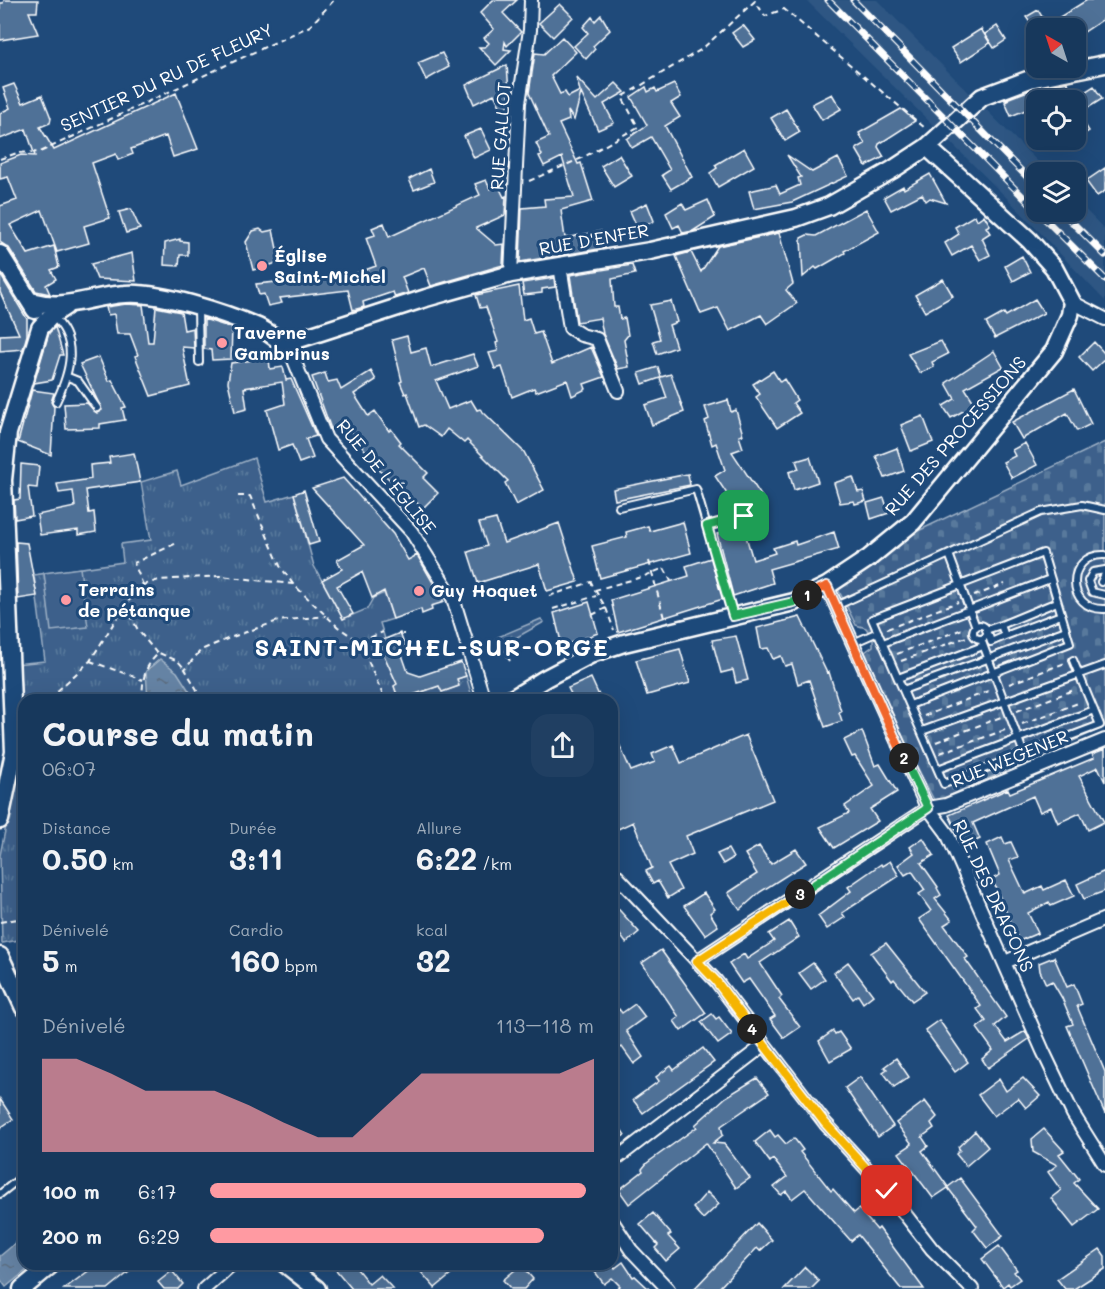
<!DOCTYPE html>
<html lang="fr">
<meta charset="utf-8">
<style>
body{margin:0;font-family:Mali,sans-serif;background:#203f62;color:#f1f3f6;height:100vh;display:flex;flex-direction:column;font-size:22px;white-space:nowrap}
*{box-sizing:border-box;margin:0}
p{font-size:20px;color:#9eacbb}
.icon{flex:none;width:33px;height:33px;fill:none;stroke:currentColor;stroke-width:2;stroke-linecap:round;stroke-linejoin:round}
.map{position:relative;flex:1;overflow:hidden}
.details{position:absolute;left:18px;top:694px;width:600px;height:576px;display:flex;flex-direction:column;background:#17385c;border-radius:18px;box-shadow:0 6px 24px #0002,0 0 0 2px #365272}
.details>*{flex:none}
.needle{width:39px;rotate:321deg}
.tools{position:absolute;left:1026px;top:18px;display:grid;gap:12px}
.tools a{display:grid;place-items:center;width:60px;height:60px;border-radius:12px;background:#17385c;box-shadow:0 6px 24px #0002,0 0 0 2px #365272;font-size:30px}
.pin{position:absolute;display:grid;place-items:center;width:51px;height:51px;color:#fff;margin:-26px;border-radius:12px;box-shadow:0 3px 9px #0006}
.km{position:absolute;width:30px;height:30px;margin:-15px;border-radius:50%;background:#222;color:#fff;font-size:16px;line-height:30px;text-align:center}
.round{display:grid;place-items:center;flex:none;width:63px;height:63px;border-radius:18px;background:#203f62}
.summary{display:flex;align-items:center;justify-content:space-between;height:102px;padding:0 24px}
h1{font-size:33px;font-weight:800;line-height:45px}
.stats{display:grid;grid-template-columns:repeat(3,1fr);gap:9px;height:102px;padding:6px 24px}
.stats div{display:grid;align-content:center}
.stats b{font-size:30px;font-weight:800}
.stats small{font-size:16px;font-weight:400}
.stats p{font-size:16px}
.chart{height:168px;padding:12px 24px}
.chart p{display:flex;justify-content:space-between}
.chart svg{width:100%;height:108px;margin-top:6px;fill:#ff9aa2;opacity:.7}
ul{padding:0 24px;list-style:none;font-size:20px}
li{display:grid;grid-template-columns:96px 72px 1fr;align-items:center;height:45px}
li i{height:15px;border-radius:8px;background:#ff9aa2}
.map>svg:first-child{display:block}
.built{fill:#2e5683}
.grass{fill:url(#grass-tufts);stroke:#9eb0c5;stroke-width:1.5}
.cemetery{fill:url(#cemetery-stones);stroke:#9eb0c5;stroke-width:1.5}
.garden{fill:#3c618b;stroke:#9eb0c5;stroke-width:1.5}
.water{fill:url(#water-ripples);stroke:#a3b5c8;stroke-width:1.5}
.building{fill:#507197;stroke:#fff;stroke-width:1.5}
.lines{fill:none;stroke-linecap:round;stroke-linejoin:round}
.lane-casing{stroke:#fff;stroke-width:10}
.street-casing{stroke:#fff;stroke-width:16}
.secondary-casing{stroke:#fff;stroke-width:21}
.path{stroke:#fff;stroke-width:2;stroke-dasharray:6 4.5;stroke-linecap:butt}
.lane{stroke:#1f4a7a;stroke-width:6}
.street{stroke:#1f4a7a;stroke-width:12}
.secondary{stroke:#1f4a7a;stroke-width:16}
.rail-casing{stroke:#fff;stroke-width:7}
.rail{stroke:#1f4a7a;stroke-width:4.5;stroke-dasharray:14;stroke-linecap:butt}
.split-1-casing{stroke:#fff;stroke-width:12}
.split-2-casing{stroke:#fff;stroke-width:12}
.split-3-casing{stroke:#fff;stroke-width:12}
.split-4-casing{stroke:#fff;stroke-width:12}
.split-5-casing{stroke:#fff;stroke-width:12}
.split-1{stroke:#22a559;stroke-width:8}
.split-2{stroke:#f0652b;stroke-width:8}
.split-3{stroke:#22a559;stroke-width:8}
.split-4{stroke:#f5b400;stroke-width:8}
.split-5{stroke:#f5b400;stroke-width:8}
.poi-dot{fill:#ff9aa2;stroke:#1f4a7a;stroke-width:2}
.labels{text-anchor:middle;stroke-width:6;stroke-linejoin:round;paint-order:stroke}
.street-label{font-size:18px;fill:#fff;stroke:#1f4a7a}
.poi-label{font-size:18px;font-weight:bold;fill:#fff;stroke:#1f4a7a;text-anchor:start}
.district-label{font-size:24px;font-weight:bold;letter-spacing:1.5px;fill:#fff;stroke:#1f4a7a}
</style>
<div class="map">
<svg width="1105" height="1289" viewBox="0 0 1105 1289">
<defs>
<pattern id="grass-tufts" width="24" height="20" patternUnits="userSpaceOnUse" patternTransform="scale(1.5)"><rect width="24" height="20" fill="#3c618b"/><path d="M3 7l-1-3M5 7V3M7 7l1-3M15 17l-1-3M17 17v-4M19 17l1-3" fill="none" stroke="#59799c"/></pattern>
<pattern id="cemetery-stones" width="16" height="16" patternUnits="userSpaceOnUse" patternTransform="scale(1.5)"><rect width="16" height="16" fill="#3c618b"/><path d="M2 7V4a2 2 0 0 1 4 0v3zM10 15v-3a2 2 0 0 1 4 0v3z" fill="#59799c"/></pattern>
<pattern id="water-ripples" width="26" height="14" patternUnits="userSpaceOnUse" patternTransform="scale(1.5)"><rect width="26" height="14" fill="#6583a4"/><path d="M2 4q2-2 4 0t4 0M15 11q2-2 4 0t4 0" fill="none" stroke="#5b6d81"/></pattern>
</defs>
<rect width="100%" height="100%" fill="#1f4a7a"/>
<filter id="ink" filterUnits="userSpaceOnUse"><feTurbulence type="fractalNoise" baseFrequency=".0167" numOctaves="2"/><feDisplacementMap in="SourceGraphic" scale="12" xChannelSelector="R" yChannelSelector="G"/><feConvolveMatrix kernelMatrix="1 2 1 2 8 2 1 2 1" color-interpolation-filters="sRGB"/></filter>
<g filter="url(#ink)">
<!-- built -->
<path class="built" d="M806,0H877L1048,172H1036V212H1076V200L1105,230V301L1008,199Z"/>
<!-- grass -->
<path class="grass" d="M254,458L267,502L294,494L314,566L343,619L367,609L373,598L384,593L393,619L380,623L385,639L378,642L397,684L394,686L398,697H400L402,700H24V939L2,943L0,855L21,754L15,664L45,661L34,575L123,562L121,544L151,540L141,482L177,471L181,485Z
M541,619L544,622L503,645L498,637Z
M466,676L473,700H412L411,696L439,686L442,692L459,686L457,679Z"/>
<!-- cemetery -->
<path class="cemetery" d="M1105,442V727L935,802L899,731L865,652L873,646V639L866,628L856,625L838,589L916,532Z"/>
<!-- garden -->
<path class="garden" d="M80,568L88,627L51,631L44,573Z"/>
<!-- water -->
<path class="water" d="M160,659L177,672L195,700H148L146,671Z
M24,1236V1264L33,1265L6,1287L0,1279V1256Z"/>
<!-- building -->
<path class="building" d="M4,0H38L37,12H29L38,34L0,40V3H3Z
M493,0H517L503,13L521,32L507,46L505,42L504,49L511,50L496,65L479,47H485L489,43L484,38L494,29L480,13Z
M1087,0H1105V18L1078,36L1076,28H1034L1026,17L1038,10L1047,25Z
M560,4L573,17L553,37L539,23Z
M601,15L610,30L593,46L595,49L586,59L574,46L588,33L583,27L592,17L595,21Z
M743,25L755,40L743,47L732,33Z
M997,26L1006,40L994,48L985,34Z
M981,29L990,43L961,62L951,48Z
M562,37L576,52L551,76L560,94L565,92L568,97L580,91L576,77L597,100L616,83L625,92L604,104L614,123L598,130L581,93L574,120L568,111L569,120L559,124L578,164L581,163L593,201L561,210L565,238L601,231L605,248L520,262L522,208L545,206L544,199L574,197L562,157L544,166L539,156L542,155L536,143L549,137L529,93L535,53L544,54Z
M442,53L449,67L426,80L418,63Z
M507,65L510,105L502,110L494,94L474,104L466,85Z
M1067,82L1077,97L1094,86L1102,99L1078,114L1089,131L1076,139V100H1033L1035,106L1011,116L1005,102L1009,100H1004L1033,89Z
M14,84L23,103L42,95L51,118L50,123L40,127L54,150L176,93L198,149L173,157L166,136L131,149L133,154L118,160L116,154L92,163L110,218L84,226L89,243L57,252L42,210L10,225L28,254L54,246L59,267L51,270L56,279L46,285L50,294L36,291L9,248L0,242V206L17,200L8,177L0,179V163L21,155L35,156L26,129L0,139V113L10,108L3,88Z
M674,84L681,97L671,103L680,117L665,126L692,177L671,189L662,175L670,170L651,137L632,148L627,139L647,125L631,97L646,87L648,92L655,88L657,92Z
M832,94L841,109L822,120L812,104Z
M786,109L800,132L785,141L771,118Z
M901,109L915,121L879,144L878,147L884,157L866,166L856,149L865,144L859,133Z
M481,129L491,150L474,158L464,136Z
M744,148L754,166L718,187L710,173L717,168L715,165Z
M619,155L632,176L614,187L601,166Z
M787,155L812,172L838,158L848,176L792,202L754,209L749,191L776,185L780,194L800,185L798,178L801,177Z
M1105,168V191L1097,196L1086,181Z
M429,169L434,182L414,190L409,179Z
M930,174L946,203L930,198L926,201L922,194L891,210L884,197L903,186L904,189Z
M486,180L490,189L498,185L504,197L506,196L505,215L476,228L496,245L504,244L503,265L431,286L424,268L402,277L408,293L395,297L393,292L363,302L364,307L353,310L348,290L280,298L282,303L268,306L264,294L259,295L256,284L351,275L376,266L366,238L375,235L372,228L384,223L389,237L480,195L475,184Z
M708,200L715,217L693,231L683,233L679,225L673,228L666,213L682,203L686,210Z
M647,203L654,221L638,229L630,211Z
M131,209L140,229L126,233L119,212Z
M866,209L879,232L844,251L845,253L817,269L815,267L803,277L801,238L807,235L816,236Z
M975,215L977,220L984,215L990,225L986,227L990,233L982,238L990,255L980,260L971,245L952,256L945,243L959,234L955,227Z
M260,229L264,232L273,230L277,249L280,248L284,261L253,270L246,242L253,231Z
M779,233L793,284L786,290L797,303L767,324L761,315L730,331L718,308L701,314L676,256L691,252L701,272L718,246Z
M180,239V241L188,242V255H180L179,266L164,265L165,243Z
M132,253L136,281L97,279L91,264Z
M1022,256L1030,272L1013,281L1005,266Z
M632,265L635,274L612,279L614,307H618L620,319L625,318L628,335L624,340L629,367L618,369L603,334L600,318L577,322L570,275Z
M0,274L27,319V335L23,349L0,351V335L19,334L0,292Z
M554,278L555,287L542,289V293L524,295L522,283Z
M943,279L953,296L925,312L915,295Z
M519,286L523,320L529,318L534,334L541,332L552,364L591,347L604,377L584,384L586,389L572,396L567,380L536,392L534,388L512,397L502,367L495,369L489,353L498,351L496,343L498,342L486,307L480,308L476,295Z
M1035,299L1044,313L995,338L986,323L1004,313L1006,316Z
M671,301L677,322L669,325L676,347L657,354L653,341L660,339L650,305Z
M126,304L143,305L148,342H153L156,307L181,312L184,330L193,328L194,348L182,347L190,386L151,396L135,356L138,355L130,334H117L114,314L108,315L106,307Z
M204,319L232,328L231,359L212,360L211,350L204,349Z
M55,327L63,355H60L52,380L34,383L49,333Z
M407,336L411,352L426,348L431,367L473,354L478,366L436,381L448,409L471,400L477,410L480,409L524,452L544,490L516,505L505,483L508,481L467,440L464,443L447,429L441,437L424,425L419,427L407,393L405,394L400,382L402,381L392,340Z
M941,341L948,354L932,362L934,367L920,373L908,354Z
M1094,342L1105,354V359L1092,371L1079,357Z
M994,351L1003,367L965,388L977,407L965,414L963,411L951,418L943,406L955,399L946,383Z
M99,357L109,381L112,380L126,407L122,408L125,420L100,424V428L66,429L64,404L87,403L97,413L102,410L80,364Z
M269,358L270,369L283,367L286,380L291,379L316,436L306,439L313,458L299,463L292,445L278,450L267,410L285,404L282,382L244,388L247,409L235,412L228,382L231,363Z
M658,367L661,377L671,374L684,412L652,425L645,405L667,398L660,378L643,384L639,373Z
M371,371L376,380L354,394L368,416L375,411L389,431L391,429L401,442L399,444L428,473L423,478L438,493L423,508L381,472L344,421L331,429L312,377L325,373L328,382L337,380L341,390Z
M773,371L780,382L784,379L797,400L793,403L800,413L777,428L756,397L760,394L753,384Z
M1074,389L1091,424L1077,431L1067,413L1022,439L1012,422Z
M32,390L54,393L51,402L54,407L51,455L18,442Z
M728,400L731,412L736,410L743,435L739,436L743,448L732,452L762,497L739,512L715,476L725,470L716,443L712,445L705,421L709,419L705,407Z
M923,416L933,442L911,451L901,425Z
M1025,443L1037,465L1012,478L1003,462L1015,456L1012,450Z
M897,448L904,471L885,478L876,456Z
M134,453L140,482L86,490L89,513L94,512L96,532L78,535V530L40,535L37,515L75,507L73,491L59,493L57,484L91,479L90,465L110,463L109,457Z
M810,457L818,482L794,490L789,472L799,469L796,461Z
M21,464L39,466L37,488L28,487L32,516L15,519L14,500L20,499Z
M688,474L690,485L615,500L613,489Z
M853,477L858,492L863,491L866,501L855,504L854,501L840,503L834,483Z
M343,478L393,534L408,560L417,555L444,602L431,606L432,610L422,614L421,609L393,619L384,591L372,598L362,572L337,586L353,614L343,619L322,580L342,569L337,560L364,545L312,488Z
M304,490L319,542L309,545L294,494Z
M884,498L889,513L871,519L867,503Z
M496,519L504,543L559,523L578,582L547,591L539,564L478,583L468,552L487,546L479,523Z
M683,522L691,553L600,578L592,546L627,537L626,532L648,526L650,531Z
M743,526L753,560L775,553L773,548L795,541L796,545L834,532L839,549L769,569L773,583L733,596L717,534Z
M16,542L27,543L37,596L18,599Z
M711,558L723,599L618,632L611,600L689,576L686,566Z
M589,602L598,633L562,646L554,613Z
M800,617L827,673L829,672L841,711L839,712L842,721L825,727L809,680L798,684L792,664L785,666L781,656L773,659L768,648L761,649L757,628Z
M400,633L405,647L400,649L408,672L420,676L461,662L466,676L457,679L459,686L442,692L439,686L401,699L398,698L394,686L397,684L378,642Z
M736,636L748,680L736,683L733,670L721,673L712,640Z
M680,649L690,683L647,695L636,660Z
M591,678L601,700H574L568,688Z
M612,728L631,771L655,762L652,754L673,745L681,763L746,735L773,800L686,836L693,854L668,865L681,890L668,898L658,881L653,884L646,871L652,868L633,822L618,829L612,814Z
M862,731L875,766L880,764L897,792L870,809L878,821L834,848L820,827L849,813L845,806L874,786L855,756L852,757L844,740Z
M1105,749V782L1098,767L1079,776L1104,822L1088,830L1080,813L1058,823L1051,807L1040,812L1033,796L973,823L980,839L964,846L949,815L1008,789L1010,793L1094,758L1092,754Z
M1002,837L1005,844L1011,842L1018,857L1009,860L1025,894L1042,886L1044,890L1066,880L1074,896L1051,906L1049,902L1028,913L1038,933L1019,941L992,879L1000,875L987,844Z
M923,838L934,855L921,863L938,887L937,888L941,895L935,899L952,920L944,925L968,957L965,959L1006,1017L995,1026L1007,1042L1025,1031L1029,1039L988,1068L982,1059L993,1050L977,1028L986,1021L977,1009L981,1006L919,919L931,911L919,894L925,890L912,871L905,875L898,865L914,853L910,847Z
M759,846L771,864L796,849L806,863L760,892L740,910L728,893L757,874L745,854Z
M728,849L733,858L723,864L717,854Z
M890,861L899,876L842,913L845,917L827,929L818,916L851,891L848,887L881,864L882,866Z
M1105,871V891L1084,899L1077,884Z
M704,893L715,909L710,913L718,926L705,935L684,906Z
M612,902L639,932L626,943L612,924Z
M789,921L799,937L760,963L782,996L779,999L800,1027L784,1038L770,1019L775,1016L749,979L742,983L729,964L744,954L747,959L774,941L769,934Z
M886,943L925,992L912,1001L894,979L892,981L871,953Z
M661,950L706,1013L681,1031L674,1021L679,1017L642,963Z
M1054,957L1067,987L1074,984L1082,1004L1077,1006L1105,1072V1114L1067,1026L1073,1024L1062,998L1052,981L1046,984L1040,971L1039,963Z
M848,962L873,995L863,1003L858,995L853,999L834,973Z
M813,963L825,979L811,989L799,973Z
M635,1004L645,1017L626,1031L643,1057L634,1064L622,1047L612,1054V1015L619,1009L622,1013Z
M712,1014L716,1019L719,1017L732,1034L718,1044L701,1022Z
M939,1020L968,1062L955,1072L925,1030Z
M833,1031L835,1034L839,1032L851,1049L830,1061L819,1041Z
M703,1048L714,1062L643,1113L633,1100L659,1081L656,1077L671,1066L674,1070Z
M896,1058L909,1077L894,1087L883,1072L887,1069L884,1067Z
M860,1077L893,1126L878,1137L845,1088Z
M757,1078L769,1093L721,1126L723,1135L713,1143L724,1144L750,1178L736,1188L706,1143L629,1204L619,1190L643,1171L642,1169L647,1163L697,1127L695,1125L726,1097Z
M1023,1078L1040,1096L1026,1108L1018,1098L994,1116L978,1095L999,1079L1006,1091Z
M0,1099L13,1119L0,1128Z
M925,1101L937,1117L931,1123L934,1128L922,1137L928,1146L922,1151L948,1187L960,1178L1003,1236L987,1248L973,1230L977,1226L948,1188L933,1198L899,1153L912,1144L896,1123Z
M612,1116L625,1135L612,1143Z
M1044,1129L1064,1151L1059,1154L1079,1179L1074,1183L1098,1209L1074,1227L1051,1198L1061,1190L1048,1172L1057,1165L1033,1152L1032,1139Z
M770,1130L775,1137L778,1135L786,1144L794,1138L803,1150L800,1152L831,1191L833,1189L854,1213L859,1209L877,1230L879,1228L924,1289H901L858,1235L851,1241L805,1189L792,1199L786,1191L781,1195L774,1187L787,1177L773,1159L770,1162L755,1142Z
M975,1131L988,1147L966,1166L956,1154L960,1150L958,1147Z
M707,1192L719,1204L703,1219L693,1208Z
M653,1213L671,1234L668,1236L680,1249L666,1261L655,1248L658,1245L640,1224Z
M757,1223L772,1240L760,1251L757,1248L718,1289H694Z
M999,1246L1017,1270L1014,1272L1020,1279L1010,1286L1008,1283L1003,1287L982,1259Z
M1100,1249L1105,1256V1269L1074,1289H1065L1057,1279Z
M623,1262L633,1277L635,1276L649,1289H616L620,1286L612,1278L604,1284L589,1264H613L615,1268Z
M98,1264H139L108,1289H64Z
M331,1264H353L369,1284L380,1275L393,1289H352Z
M431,1264H443L452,1274L435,1288L421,1272Z
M521,1265L533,1279L524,1289H511L503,1280Z
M805,1267L819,1281L811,1289H784Z
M172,1271L183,1284L178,1289H164L158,1282Z"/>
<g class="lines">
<!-- lane casing -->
<g class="lane-casing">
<path id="lane" d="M198,308L199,362
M52,316C80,340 70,372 56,402
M68,377L78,381L97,408
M619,507L696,489L733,616
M707,526L744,516L757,507
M949,554L976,627
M1105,555C1065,553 1065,611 1105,609
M1105,570L1093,572L1088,581L1092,592L1105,595
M1101,582L1105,574
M836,606L1041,512L1082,505L1105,510
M973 632a7 7 0 1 1 14 0a7 7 0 1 1-14 0Z
M1001,625L1057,602
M986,630L1001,625L1005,636L991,642L989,636
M1005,636L1061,615
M981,639L1024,754
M853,643L878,632
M883,643L1050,579
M898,678L983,646
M903,690L1066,630
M910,705L1070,643L1043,553L872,619L944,784L1100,725L1073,660
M922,731L1105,665
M938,769L1094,710
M0,1194L24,1175"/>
</g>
<!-- street casing -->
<g class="street-casing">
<path id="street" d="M560,266L570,328L581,335L597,339L618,391
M511,274L519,103L530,30L531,0
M1072,302L1105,319
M284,344L292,355L326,439L411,531L453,598L484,700
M827,586L926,805L947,833L1043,1051L1073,1114L1105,1165
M612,871L716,981L825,1123L887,1191L932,1249L972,1289
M697,961L928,808L946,805L1105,740
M1005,962L1105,919
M612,1162L764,1045
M612,1221L631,1250L668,1289
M204,1289L232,1264"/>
</g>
<!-- secondary casing -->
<g class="secondary-casing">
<path id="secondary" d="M0,254L35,310
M30,301C66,311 90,296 125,294C159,291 225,313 258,327C267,331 276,338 284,344L426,298L511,274L650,251L796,218L829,206L892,170L927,147L982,97L1030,79L1105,64
M510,700L546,678L594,653L624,643L794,602L827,586L869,558L913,522L1054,351L1070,315L1072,302L1054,268L1029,240L927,147
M0,820L14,752L3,480L8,433L40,328L51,316L66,306
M0,956L24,1008
M285,1264L317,1289
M22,1289L52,1264"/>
</g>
<!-- path -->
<path class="path" d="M0,159L17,153L40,152L310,26L334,0
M529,181L582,158L638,127L622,97L702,49L755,1L765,16L784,9L925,128
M238,496H250L280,566L293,584
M649,561L664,618
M143,585L134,563L177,543
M595,590L606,608L614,630
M549,596L591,582L595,590L642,577L664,568L671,581
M974,596L1005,584
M125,605L138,630L158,655
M553,609L596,596
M592,615L606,608
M887,629L958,602
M403,633V635
M496,638L510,661
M360,642L385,700
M897,654L965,628
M90,661L143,680
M901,661L972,635
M1009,684L1065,663
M54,700V694L90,661L125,605L143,585L159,580L220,576L293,584L338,627L360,642L383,632
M142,700C143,680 143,667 159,653L178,661L185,669
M203,700L185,669L201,650L232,637L278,621L326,616
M454,700H461
M1017,711L1074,690
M924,716L989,691
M1022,724L1081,702
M936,742L1001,717
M940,753L1005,730
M0,922L24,918"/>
<!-- lane -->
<use href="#lane" class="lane"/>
<!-- street -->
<use href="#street" class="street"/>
<!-- secondary -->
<use href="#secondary" class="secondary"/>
<!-- rail casing -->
<g class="rail-casing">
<path id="rail" d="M828,0L1036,210
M853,0L1036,186
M1038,212L1105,279
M1062,212L1105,255"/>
</g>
<!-- rail -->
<use href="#rail" class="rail"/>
</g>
</g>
<g class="lines" filter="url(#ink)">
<!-- split-1 casing -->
<g class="split-1-casing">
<path id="split-1" d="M744,516L707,526L733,616L794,602L807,595"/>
</g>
<!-- split-2 casing -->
<g class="split-2-casing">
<path id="split-2" d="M807,595L827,586L904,758"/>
</g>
<!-- split-3 casing -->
<g class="split-3-casing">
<path id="split-3" d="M800,894L928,808L904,758"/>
</g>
<!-- split-4 casing -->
<g class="split-4-casing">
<path id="split-4" d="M752,1029L716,981L697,961L800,894"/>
</g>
<!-- split-5 casing -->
<g class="split-5-casing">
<path id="split-5" d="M752,1029L825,1123L887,1191"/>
</g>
<!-- split-1 -->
<use href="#split-1" class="split-1"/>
<!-- split-2 -->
<use href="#split-2" class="split-2"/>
<!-- split-3 -->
<use href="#split-3" class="split-3"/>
<!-- split-4 -->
<use href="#split-4" class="split-4"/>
<!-- split-5 -->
<use href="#split-5" class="split-5"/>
</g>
<!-- markers -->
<g class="poi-dot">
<circle cx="262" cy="266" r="6"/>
<circle cx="222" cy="343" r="6"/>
<circle cx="419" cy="591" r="6"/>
<circle cx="66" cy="600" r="6"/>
</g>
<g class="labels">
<!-- street labels -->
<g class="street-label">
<text transform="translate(167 78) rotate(-25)" y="6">SENTIER DU RU DE FLEURY</text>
<text transform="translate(501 136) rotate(-86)" y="6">RUE GALLOT</text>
<text transform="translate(594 240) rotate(-10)" y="6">RUE D'ENFER</text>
<text transform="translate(956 436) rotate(-49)" y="6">RUE DES PROCESSIONS</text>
<text transform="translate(386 477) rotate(50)" y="6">RUE DE L'ÉGLISE</text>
<text transform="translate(1010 759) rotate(-22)" y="6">RUE WEGENER</text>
<text transform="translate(993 896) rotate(65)" y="6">RUE DES DRAGONS</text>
</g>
<!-- poi labels -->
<g class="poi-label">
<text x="274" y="262">Église<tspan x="274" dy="21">Saint-Michel</tspan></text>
<text x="234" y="339">Taverne<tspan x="234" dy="21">Gambrinus</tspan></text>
<text x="78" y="596">Terrains<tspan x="78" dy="21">de pétanque</tspan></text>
<text x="431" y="597">Guy Hoquet</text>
</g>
<!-- district labels -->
<g class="district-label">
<text x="432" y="656">SAINT-MICHEL-SUR-ORGE</text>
</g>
</g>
</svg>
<div class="tools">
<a><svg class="needle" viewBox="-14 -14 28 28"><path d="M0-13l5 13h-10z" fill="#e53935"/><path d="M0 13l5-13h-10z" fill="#9eacbb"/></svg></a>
<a><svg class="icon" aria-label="locate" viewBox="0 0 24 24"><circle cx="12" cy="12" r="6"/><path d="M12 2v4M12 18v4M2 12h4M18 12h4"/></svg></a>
<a><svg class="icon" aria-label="layers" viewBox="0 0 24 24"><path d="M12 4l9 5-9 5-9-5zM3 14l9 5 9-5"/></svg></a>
</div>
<div class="pin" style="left:744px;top:516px;background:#1e9e55"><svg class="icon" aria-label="arrive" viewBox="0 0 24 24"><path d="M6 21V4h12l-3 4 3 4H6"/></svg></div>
<div class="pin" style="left:887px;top:1191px;background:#d93025"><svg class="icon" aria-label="check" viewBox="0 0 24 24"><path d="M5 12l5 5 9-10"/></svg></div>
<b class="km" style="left:807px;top:595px">1</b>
<b class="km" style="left:904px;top:758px">2</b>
<b class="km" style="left:800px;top:894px">3</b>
<b class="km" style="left:752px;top:1029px">4</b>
<section class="details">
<div class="summary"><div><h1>Course du matin</h1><p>06:07</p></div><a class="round"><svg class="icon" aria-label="share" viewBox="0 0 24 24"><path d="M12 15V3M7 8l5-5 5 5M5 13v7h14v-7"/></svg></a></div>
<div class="stats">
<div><p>Distance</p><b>0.50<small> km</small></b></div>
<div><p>Durée</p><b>3:11</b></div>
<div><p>Allure</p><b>6:22<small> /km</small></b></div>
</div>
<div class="stats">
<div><p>Dénivelé</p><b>5<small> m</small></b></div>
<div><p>Cardio</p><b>160<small> bpm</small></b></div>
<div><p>kcal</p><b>32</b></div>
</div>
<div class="chart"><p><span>Dénivelé</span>113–118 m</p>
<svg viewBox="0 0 160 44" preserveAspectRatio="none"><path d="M0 44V6L10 6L20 12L30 19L40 19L50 19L60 25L70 32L80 38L90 38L100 25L110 12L120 12L130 12L140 12L150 12L160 6V44z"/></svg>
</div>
<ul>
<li><b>100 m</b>6:17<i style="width:98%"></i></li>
<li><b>200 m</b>6:29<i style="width:87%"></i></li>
</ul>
</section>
</div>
